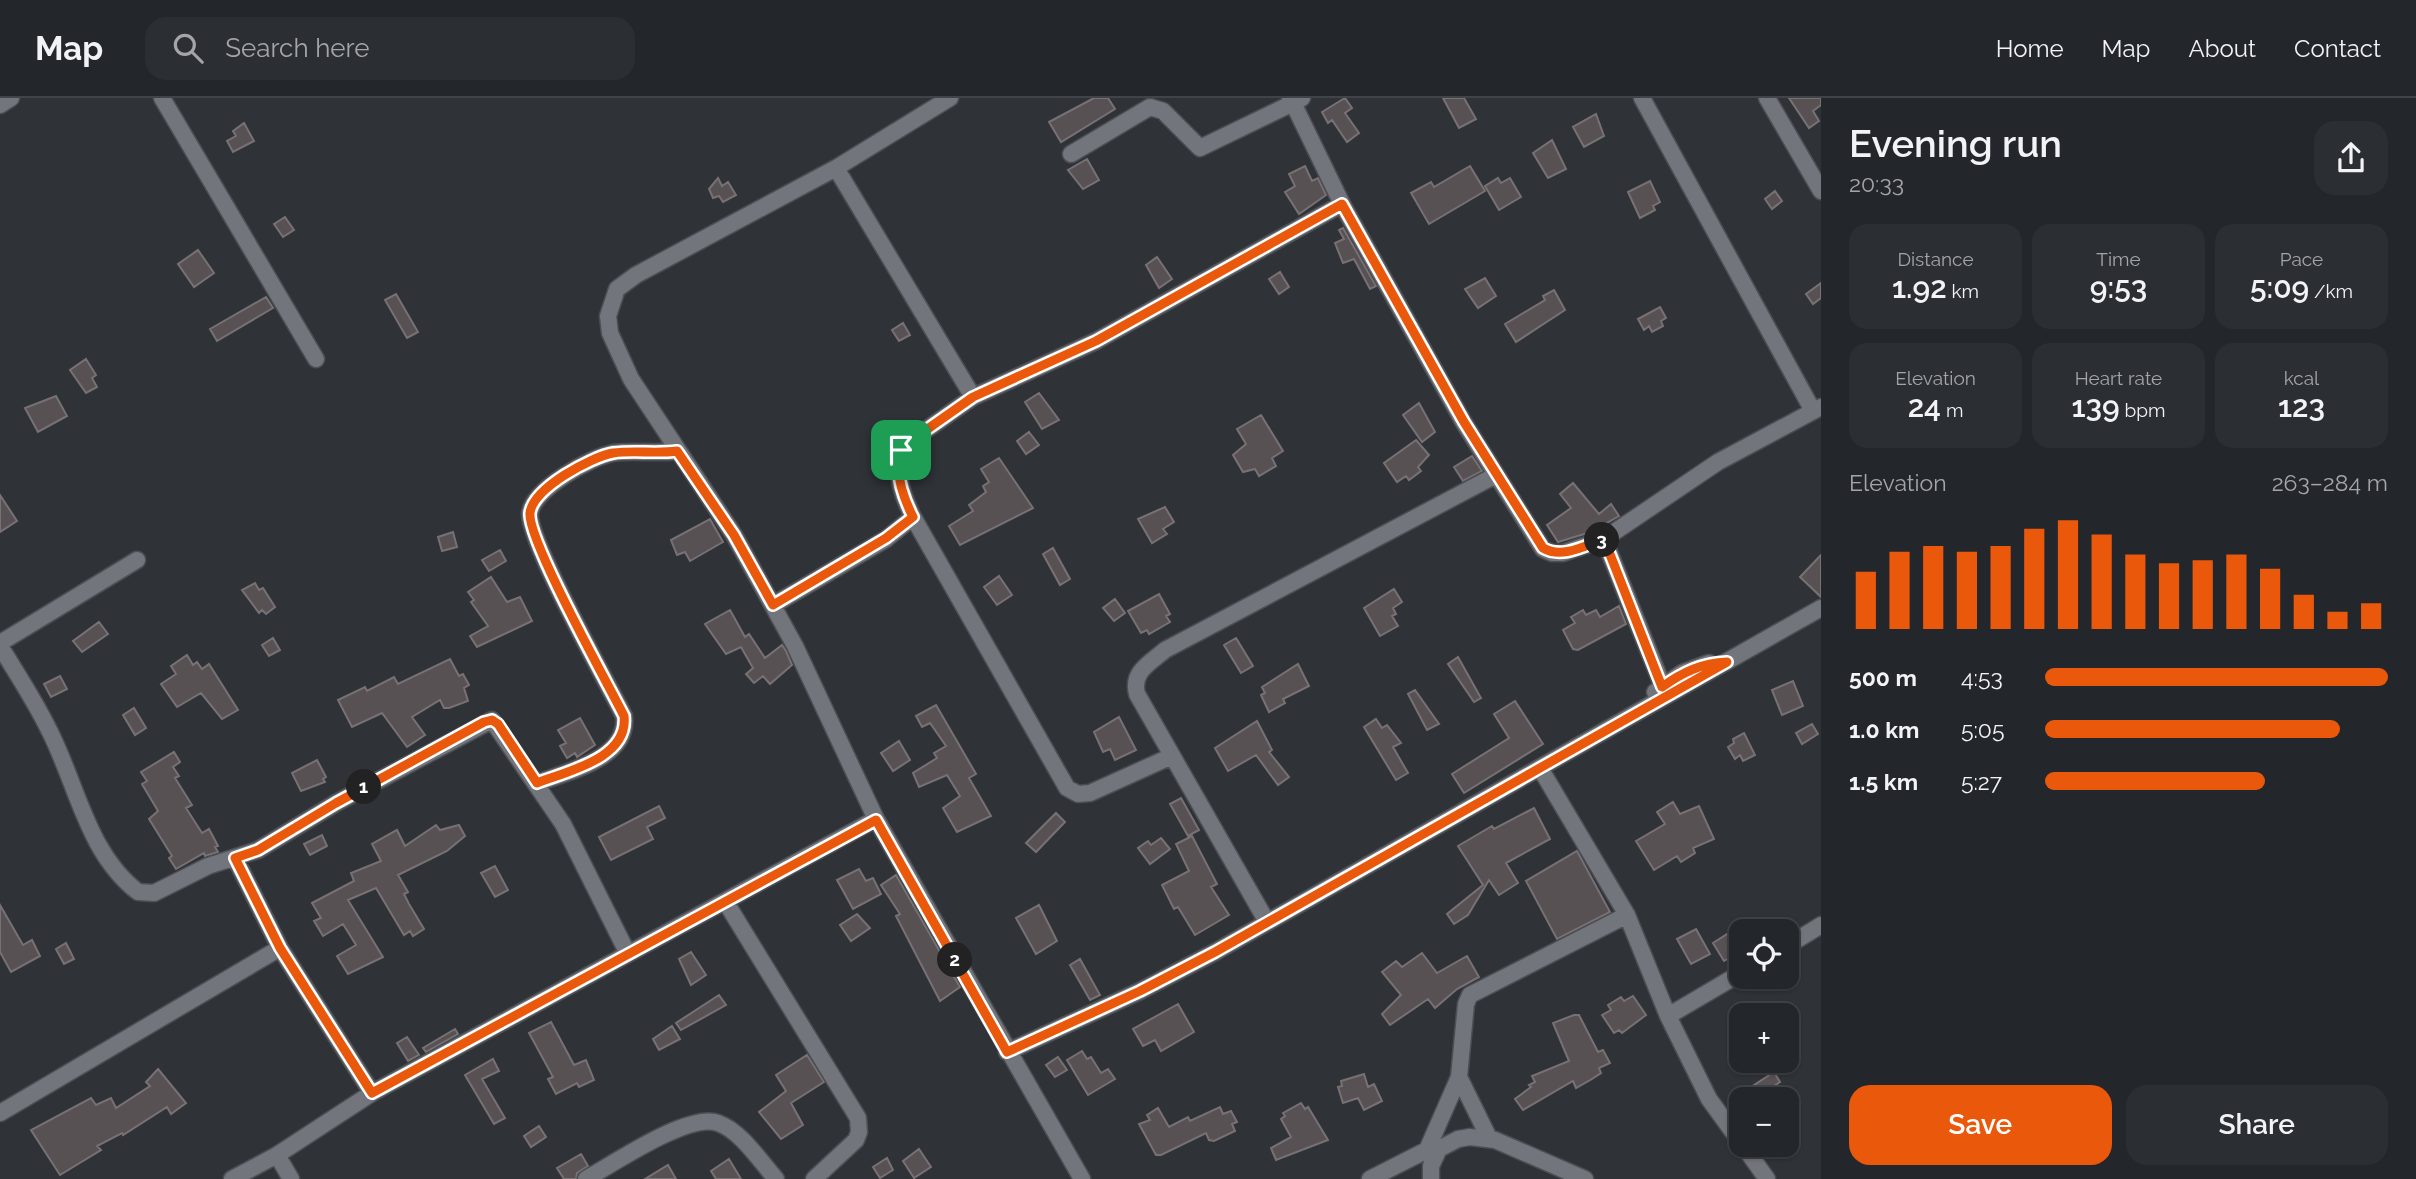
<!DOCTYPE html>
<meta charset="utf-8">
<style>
body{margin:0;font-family:Raleway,sans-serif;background:#2b2e32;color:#f1f3f6;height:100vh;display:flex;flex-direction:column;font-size:26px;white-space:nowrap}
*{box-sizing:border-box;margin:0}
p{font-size:23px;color:#a3a5a8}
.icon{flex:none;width:38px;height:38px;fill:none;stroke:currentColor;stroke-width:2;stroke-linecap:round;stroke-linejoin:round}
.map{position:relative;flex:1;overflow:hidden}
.panel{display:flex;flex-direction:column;background:#23262a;width:595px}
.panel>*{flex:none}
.buttons{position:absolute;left:1729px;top:821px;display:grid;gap:14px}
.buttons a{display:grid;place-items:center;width:70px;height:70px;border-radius:14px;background:#23262a;box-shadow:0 2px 5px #0004,0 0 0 2px #404347;font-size:35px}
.pin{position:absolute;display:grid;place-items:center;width:60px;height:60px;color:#fff;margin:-30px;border-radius:14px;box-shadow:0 4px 10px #0006}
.km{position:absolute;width:35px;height:35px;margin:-18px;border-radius:50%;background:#222;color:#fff;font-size:19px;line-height:35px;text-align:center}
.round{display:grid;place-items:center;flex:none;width:74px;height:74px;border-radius:21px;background:#2b2e32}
.overview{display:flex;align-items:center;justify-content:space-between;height:119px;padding:0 28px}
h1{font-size:38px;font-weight:600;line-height:52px}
.stats{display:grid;grid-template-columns:repeat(3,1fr);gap:10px;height:119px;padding:7px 28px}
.stats div{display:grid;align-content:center;border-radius:18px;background:#2b2e32;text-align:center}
.stats b{font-size:30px;font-weight:600}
.stats small{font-size:19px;font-weight:400}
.stats p{font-size:19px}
.chart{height:196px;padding:14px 28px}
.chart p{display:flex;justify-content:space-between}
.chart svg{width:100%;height:126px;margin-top:7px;stroke:#ea580c;stroke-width:6}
.action{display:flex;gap:14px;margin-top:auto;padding:14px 28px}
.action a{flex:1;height:80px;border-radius:21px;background:#ea580c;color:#fff;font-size:28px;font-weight:600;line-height:80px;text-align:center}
.action a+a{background:#2b2e32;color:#f1f3f6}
ul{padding:0 28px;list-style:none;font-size:23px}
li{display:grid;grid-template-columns:112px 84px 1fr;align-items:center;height:52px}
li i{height:18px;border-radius:9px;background:#ea580c}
header{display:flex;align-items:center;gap:42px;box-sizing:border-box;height:98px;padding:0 35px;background:#23262a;border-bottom:2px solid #404347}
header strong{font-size:33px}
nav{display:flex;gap:38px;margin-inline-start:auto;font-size:24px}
.search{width:490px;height:63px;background:#2b2e32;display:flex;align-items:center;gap:18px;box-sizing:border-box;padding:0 24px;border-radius:21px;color:#a3a5a8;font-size:26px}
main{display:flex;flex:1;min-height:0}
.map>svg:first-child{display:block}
.building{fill:#575154;stroke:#787174;stroke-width:2}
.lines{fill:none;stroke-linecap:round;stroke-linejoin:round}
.minor-casing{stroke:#4b4e53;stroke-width:19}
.minor{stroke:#72757b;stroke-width:16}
.route-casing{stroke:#fff;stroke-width:14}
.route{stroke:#ea580c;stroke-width:9}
</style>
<header>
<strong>Map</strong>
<div class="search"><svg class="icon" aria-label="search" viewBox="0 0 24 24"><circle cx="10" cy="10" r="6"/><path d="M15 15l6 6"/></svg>Search here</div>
<nav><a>Home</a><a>Map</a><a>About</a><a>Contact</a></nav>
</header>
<main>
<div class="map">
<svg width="1821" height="1081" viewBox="0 0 1821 1081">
<rect width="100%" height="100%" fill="#2f3338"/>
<!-- building -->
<path class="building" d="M1094,0H1108L1115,11L1061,44L1049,24Z
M1345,0L1352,10L1345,15L1359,35L1347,44L1332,22L1328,25L1322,14Z
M1443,0H1464L1476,21L1459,30Z
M1789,0H1821V7L1813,13L1819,23L1809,30Z
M1596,16L1604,38L1584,49L1573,29Z
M244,25L254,43L233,54L227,43L236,38L233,33Z
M1552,42L1566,71L1548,80L1533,55Z
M1087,61L1099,82L1083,91L1068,72Z
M1305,68L1312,83L1318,80L1326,97L1299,116L1285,94L1295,88L1289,76Z
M1470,68L1485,93L1429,126L1411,95L1431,84L1434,89Z
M718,80L722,88L728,84L736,97L723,104L719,98L713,100L709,91Z
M1498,80L1501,85L1510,80L1521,99L1499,112L1485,88Z
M1650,83L1660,104L1653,108L1655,112L1640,120L1628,94Z
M1775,93L1782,103L1772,111L1765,101Z
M285,119L294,132L283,139L274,126Z
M1343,130L1376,188L1370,191L1354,161L1343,165L1335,145L1344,141L1339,132Z
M198,152L214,175L194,189L178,166Z
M1157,159L1172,181L1159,190L1146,167Z
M1280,174L1289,189L1279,196L1269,181Z
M1485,180L1496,198L1478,210L1465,191Z
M1821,185V200L1813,206L1806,196Z
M1554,192L1565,212L1516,244L1505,226L1545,202L1543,198Z
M396,196L418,234L407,240L385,202Z
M266,199L273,210L217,243L210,231Z
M1660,209L1666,220L1661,223L1663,228L1652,234L1649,228L1644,232L1638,221Z
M903,225L910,237L899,243L892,232Z
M86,261L96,277L92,280L97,289L86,295L70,272Z
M1039,295L1059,322L1042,331L1025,304Z
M56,298L67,318L38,334L25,310Z
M1419,305L1435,334L1422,344L1403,317Z
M1261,317L1283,353L1272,360L1276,368L1259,378L1255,371L1243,374L1233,357L1246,346L1237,331Z
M1029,334L1039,347L1026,356L1017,343Z
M1416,342L1429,357L1418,369L1421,373L1409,382L1406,378L1397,384L1384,365Z
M1472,358L1482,373L1463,383L1454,369Z
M999,360L1033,410L960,447L949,428L973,413L969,407L986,394L983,388L989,384L981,371Z
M1573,385L1599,416L1611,406L1619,418L1591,434L1558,444L1547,427L1571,410L1560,396Z
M0,397L17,423L0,434Z
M1165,409L1174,424L1163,431L1167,436L1152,445L1138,421Z
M710,421L723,444L690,463L685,454L677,457L671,442Z
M453,434L457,449L442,453L438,439Z
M1053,450L1070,481L1060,487L1043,456Z
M500,452L506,463L489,473L482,462Z
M1821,457V499L1800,479Z
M999,478L1012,497L997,507L984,489Z
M491,479L507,504L520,499L532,523L477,549L470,538L488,528L471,504L474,502L468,494Z
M255,485L259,492L263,490L275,509L266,516L262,512L259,515L242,492Z
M1394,491L1402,504L1393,510L1396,516L1392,518L1398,528L1380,538L1364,510Z
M1159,496L1170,516L1166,518L1170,524L1149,536L1147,532L1141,535L1128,513Z
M1115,501L1125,515L1114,523L1103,510Z
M1619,508L1626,526L1578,552L1573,551L1563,532L1575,525L1571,519L1583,512L1586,517L1596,512L1600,519Z
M730,512L745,539L749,536L765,560L782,547L786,553L792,567L770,586L763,578L754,585L746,576L753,570L741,549L726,556L705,526Z
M99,524L108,536L82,554L73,543Z
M273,540L280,552L269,558L262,547Z
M1236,540L1253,568L1241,575L1224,547Z
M187,557L193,567L197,564L202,571L209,566L238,612L222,621L201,595L177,609L161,586L176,576L171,568Z
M1458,559L1481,600L1474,604L1448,566Z
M450,561L459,578L463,576L469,587L464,590L468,603L449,610H444L440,602L412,619L425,637L407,649L382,615L352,629L338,602L365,589L367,593L394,579L398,586Z
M1298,566L1309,588L1283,601L1285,605L1269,614L1261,597L1265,595L1262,589Z
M60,578L67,591L51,599L44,586Z
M1793,583L1803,608L1782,617L1772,592Z
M1415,592L1439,626L1427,632L1408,596Z
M1515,603L1543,646L1464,695L1452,676L1509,640L1494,616Z
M936,607L976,676L969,680L991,718L957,734L943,710L960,698L947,677L919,689L913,675L937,660L934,655L946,648L930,625L922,629L916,618Z
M134,610L146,630L135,637L123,617Z
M1119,619L1136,652L1115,662L1110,651L1103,654L1094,634Z
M580,620L595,647L577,659L575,655L567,660L560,648L566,645L558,632Z
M1376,621L1382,630L1387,627L1401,645L1393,649L1408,675L1396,682L1364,629Z
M1257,623L1272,652L1269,654L1289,679L1278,687L1256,657L1228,673L1215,650Z
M1812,626L1818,636L1802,646L1796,635Z
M1744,635L1755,657L1743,663L1740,657L1735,661L1728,649L1734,645L1733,641Z
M899,643L910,662L893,673L881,655Z
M174,654L180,664L173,669L179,678L175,680L192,707L186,710L202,735L209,731L218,748L215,749L218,754L205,758L204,755L176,771L169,760L172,758L149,721L158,713L142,686L147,683L141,674Z
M317,662L326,679L323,681L325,684L301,693L292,675Z
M1181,700L1199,732L1188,738L1170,706Z
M1673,704L1680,716L1699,708L1714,741L1693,750L1695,755L1681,764L1677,758L1654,772L1636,743L1665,726L1657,714Z
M659,708L665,720L647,729L653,741L611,762L599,739Z
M1534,710L1550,741L1506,765L1518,785L1499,797L1489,782L1468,817L1454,826L1447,816L1483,787L1458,748L1492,728L1494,731Z
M1056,715L1065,724L1036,754L1026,745Z
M436,727L440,732L459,727L465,738L447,753L398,777L408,794L404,796L409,806L424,831L413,838L410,833L404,837L376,790L348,802L383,859L348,876L337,858L356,847L343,826L323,838L314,823L321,820L312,805L354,783L351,775L381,763L372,746L397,732L405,748Z
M322,737L327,748L310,757L304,746Z
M1192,738L1217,786L1211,789L1229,817L1195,837L1178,809L1174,811L1162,787L1189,773L1176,746Z
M1161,740L1170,751L1150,766L1138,750L1148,743L1151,747Z
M1577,753L1610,814L1557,841L1526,783Z
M495,768L508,792L495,799L481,775Z
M859,771L866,783L873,780L881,796L853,811L837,782Z
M896,777L960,889L940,903L896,818L900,816L881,787Z
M0,807L23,847L32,842L40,858L11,874L0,854Z
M1039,807L1057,843L1036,856L1016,820Z
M857,816L870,830L851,843L840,827Z
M1696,831L1710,856L1691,866L1677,841Z
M1735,831L1741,841V853L1724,863L1713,845Z
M66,845L74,861L64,866L56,851Z
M691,854L706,877L691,887L679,861Z
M1422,855L1437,875L1467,858L1479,879L1457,891L1435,910L1428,901L1390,927L1382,916L1401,897L1382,874L1396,863L1402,869Z
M1080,861L1100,897L1090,902L1070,867Z
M719,897L726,907L681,932L676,925Z
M1633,898L1646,917L1622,935L1619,932L1614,935L1602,917L1611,912L1608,907L1621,899L1624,903Z
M1178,906L1194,934L1161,953L1155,942L1143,948L1133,931Z
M1574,917H1579L1598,954L1603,952L1610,965L1599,970L1601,975L1592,981L1576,990L1573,983L1523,1012L1515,1001L1531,989L1529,987L1535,984L1532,978L1569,963L1553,925Z
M551,924L574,967L586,962L594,982L579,989L577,985L556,996L548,981L553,979L529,935Z
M672,928L680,941L659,952L653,941Z
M455,931L458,936L426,954L423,950Z
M407,939L419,957L408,963L397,945Z
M1082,953L1087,961L1091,959L1101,975L1108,971L1115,981L1088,997L1067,962Z
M807,957L824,984L791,1005L803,1027L781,1041L759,1014L786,993L776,977Z
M1058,959L1067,972L1055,979L1046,967Z
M493,961L499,973L482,981L505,1020L494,1026L465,977Z
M158,971L186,1005L171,1016L167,1009L123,1037L122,1035L97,1048L101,1052L60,1077L31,1032L91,1000L96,1007L111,1000L116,1010L150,988L146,984Z
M1774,974L1780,984L1754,1001H1733Z
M1364,976L1368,989L1374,986L1382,1003L1364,1012L1358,1000L1343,1005L1338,989L1342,988L1341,983Z
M1301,1005L1305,1011L1308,1009L1328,1042L1276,1062L1271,1050L1291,1039L1281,1021L1285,1018L1283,1015Z
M1220,1009L1223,1016L1231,1013L1237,1024L1232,1026L1235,1033L1214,1043L1209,1042L1206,1035L1161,1057H1156L1139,1026L1150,1022L1147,1017L1158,1010L1169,1029L1188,1019L1190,1023Z
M539,1028L546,1039L531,1049L524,1038Z
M919,1051L931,1069L914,1080L903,1063Z
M581,1056L588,1068L577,1075L576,1081H564L557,1070Z
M887,1060L893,1072L880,1080L873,1069Z
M729,1061L741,1081H716L711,1073Z
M668,1067L676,1081H645Z"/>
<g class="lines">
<!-- minor casing -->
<g class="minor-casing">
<path id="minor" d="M162,0L316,261
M950,0L836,70L973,299
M1302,0L1293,5L1342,106L1464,325L1543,451L1552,455H1563L1604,441L1718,364L1821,309
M1642,0L1813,313
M1767,0L1821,93
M0,7L11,0
M1071,56L1150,9L1163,13L1200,50L1293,5L1290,0
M836,70L636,177L617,191L608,218L610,235L631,281L734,437L795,548L876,721L1082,1081
M913,419L1067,690L1078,696L1090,695L1172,658
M1604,441L1663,589
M773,507L886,441L913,419C902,397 889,364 909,344L973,299L1096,243L1342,106
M0,545L137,462
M0,548C17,576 35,603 49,632C77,686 87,755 138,794L154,795L208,768L258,752L336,705L492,622L563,726L628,856
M1655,594L1682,575L1709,565
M1540,670L1627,817L1668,918
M537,685C568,673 629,661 624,618C608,586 527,441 530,415C533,391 591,359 613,355C634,352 656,356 677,353
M235,760L280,850
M725,803L858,1020L859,1034L856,1042L814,1081
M1267,824L1137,596C1131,574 1150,565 1165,552L1496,377
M1787,848L1821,827
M1741,875L1668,918L1709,1001L1741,1045
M1007,954L1140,893L1215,854L1821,510
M1459,979L1489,1040
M0,1015L280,850L372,995
M1742,1046L1767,1081
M1427,1052L1459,979L1466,906L1470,897L1627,817
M277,1057L291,1081
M232,1081L277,1057L372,995L876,721
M586,1081C613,1066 689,1014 718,1025C741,1033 760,1063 776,1081
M1370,1081L1427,1052L1439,1051L1458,1041L1470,1039L1495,1042L1585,1081
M1431,1081V1068L1439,1051"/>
</g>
<!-- minor -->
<use href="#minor" class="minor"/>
</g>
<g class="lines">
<!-- route casing -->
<g class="route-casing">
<path id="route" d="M1342,106L1464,324L1543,450C1562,461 1584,448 1604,441L1662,589C1683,574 1702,565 1727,564L1215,854L1140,893L1007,954L876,722L372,995L280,850L235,760L258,752L336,705L484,624L492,622L498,626L537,685C568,673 629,660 624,618C608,586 527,441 530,415C533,390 591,359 613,355C634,352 656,356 677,353L734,437L773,507L886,440L913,419C902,397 889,364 909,344L973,299L1096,243Z"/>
</g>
<!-- route -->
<use href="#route" class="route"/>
</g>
</svg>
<div class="buttons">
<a><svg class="icon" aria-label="locate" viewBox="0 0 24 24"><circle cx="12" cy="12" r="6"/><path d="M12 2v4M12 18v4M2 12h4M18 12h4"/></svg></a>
<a>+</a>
<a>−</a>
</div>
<div class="pin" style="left:901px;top:352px;background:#1e9e55"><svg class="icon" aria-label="arrive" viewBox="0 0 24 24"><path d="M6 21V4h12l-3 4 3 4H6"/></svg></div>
<b class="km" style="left:364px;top:689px">1</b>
<b class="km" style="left:955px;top:862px">2</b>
<b class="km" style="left:1602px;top:442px">3</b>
</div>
<section class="panel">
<div class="overview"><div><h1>Evening run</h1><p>20:33</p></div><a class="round"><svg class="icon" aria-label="share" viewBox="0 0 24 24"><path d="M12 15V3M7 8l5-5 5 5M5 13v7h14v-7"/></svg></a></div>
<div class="stats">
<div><p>Distance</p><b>1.92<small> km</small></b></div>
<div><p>Time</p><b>9:53</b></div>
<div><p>Pace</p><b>5:09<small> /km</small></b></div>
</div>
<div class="stats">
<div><p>Elevation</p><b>24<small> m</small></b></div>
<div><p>Heart rate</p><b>139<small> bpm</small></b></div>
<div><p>kcal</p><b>123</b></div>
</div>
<div class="chart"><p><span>Elevation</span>263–284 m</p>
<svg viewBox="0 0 160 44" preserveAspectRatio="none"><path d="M5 44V24M15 44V17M25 44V15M35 44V17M45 44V15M55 44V9M65 44V6M75 44V11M85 44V18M95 44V21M105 44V20M115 44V18M125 44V23M135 44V32M145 44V38M155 44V35"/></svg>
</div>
<ul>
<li><b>500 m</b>4:53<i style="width:100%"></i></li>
<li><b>1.0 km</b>5:05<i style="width:86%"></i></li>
<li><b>1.5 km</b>5:27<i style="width:64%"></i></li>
</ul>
<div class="action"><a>Save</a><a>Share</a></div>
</section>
</main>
